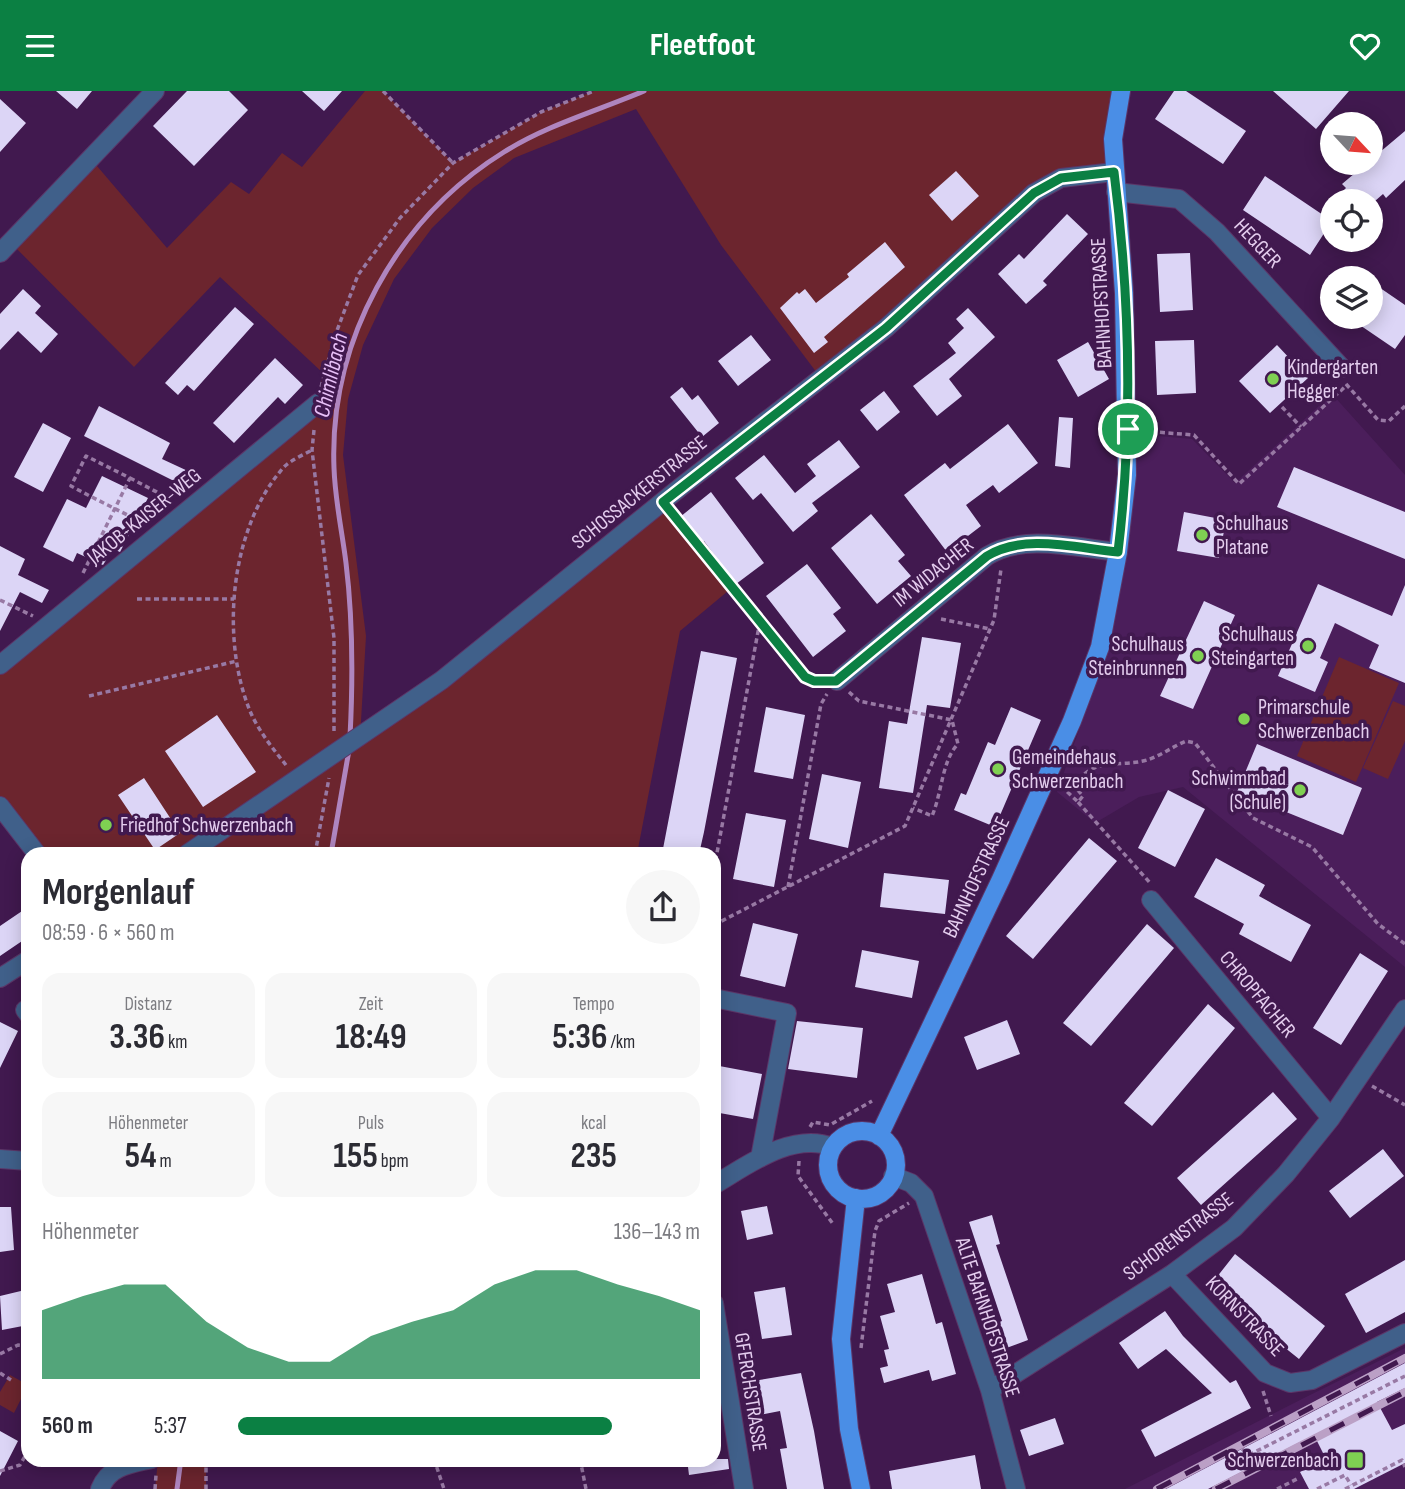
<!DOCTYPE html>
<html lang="de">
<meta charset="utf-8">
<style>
body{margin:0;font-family:"Sofia Sans Condensed",sans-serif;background:#f7f7f7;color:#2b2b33;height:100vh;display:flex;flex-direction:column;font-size:26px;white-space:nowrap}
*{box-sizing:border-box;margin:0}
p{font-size:23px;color:#7c7c81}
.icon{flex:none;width:38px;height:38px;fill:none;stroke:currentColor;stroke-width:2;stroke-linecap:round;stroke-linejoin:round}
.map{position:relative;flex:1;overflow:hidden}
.details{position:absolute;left:21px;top:756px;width:700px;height:620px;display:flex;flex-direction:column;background:#fff;border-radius:21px;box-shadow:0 4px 18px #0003}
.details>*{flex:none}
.needle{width:46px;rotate:116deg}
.controls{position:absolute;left:1320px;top:21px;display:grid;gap:14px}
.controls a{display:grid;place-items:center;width:63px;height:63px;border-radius:50%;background:#fff;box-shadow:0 4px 18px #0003;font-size:35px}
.pin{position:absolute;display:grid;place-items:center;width:60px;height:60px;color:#fff;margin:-30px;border:4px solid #fff;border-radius:50%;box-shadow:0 2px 7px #0007}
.round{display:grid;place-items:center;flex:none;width:74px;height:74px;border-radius:37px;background:#f7f7f7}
.headline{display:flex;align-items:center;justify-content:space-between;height:119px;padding:0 21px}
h1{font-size:38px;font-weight:700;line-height:52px}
.metrics{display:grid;grid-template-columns:repeat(3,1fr);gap:10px;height:119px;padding:7px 21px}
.metrics div{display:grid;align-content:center;border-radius:18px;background:#f7f7f7;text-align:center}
.metrics b{font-size:35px;font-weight:700}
.metrics small{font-size:19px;font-weight:400}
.metrics p{font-size:19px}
.chart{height:196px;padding:14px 21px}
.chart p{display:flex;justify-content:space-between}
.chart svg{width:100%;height:126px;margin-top:7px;fill:#0b8043;opacity:.7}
ul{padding:0 21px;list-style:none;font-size:23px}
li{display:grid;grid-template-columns:112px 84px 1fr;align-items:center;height:52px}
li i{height:18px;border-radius:9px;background:#0b8043}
header{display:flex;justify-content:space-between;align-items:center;height:91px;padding:0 21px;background:#0b8043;color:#fff;font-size:32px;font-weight:700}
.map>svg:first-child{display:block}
.built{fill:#4b1e5b}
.green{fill:#6c252e}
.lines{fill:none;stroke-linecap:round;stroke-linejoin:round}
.stream{stroke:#af85bf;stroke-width:5}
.building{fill:#dcd5f6}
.minor-casing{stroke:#5b3668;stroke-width:20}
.major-casing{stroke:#5b3668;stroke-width:20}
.path{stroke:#9879a4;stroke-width:3.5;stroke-dasharray:5 3.5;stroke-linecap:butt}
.minor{stroke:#40608a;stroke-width:18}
.major{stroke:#4a8ee6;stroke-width:18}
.rail-casing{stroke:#bba0c6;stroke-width:8}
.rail{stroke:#41194f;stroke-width:5;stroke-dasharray:16;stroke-linecap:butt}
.route-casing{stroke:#fff;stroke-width:14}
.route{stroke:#0b8043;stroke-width:9}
.poi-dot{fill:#7fd052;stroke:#41194f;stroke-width:2.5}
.labels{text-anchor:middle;stroke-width:7;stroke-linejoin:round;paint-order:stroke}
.street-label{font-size:21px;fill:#e4cdee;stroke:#41194f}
.poi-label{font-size:21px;fill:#e4cdee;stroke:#41194f;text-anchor:start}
.water-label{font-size:23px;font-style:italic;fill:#e9c1f9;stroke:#41194f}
</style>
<header><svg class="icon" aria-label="menu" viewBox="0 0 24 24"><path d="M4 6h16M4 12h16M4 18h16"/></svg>Fleetfoot<svg class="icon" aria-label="heart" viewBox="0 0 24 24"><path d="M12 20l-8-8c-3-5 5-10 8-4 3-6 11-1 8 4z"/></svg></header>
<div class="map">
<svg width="1405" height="1398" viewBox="0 0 1405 1398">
<rect width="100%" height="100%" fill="#41194f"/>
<!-- built -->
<path class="built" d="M1332,303L1405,384V876L1183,696L1139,706L1095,732L1057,701L1106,563L1133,390L1136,343L1192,348L1235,392Z
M1405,1257V1398H1125L1304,1307Z"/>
<!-- green -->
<path class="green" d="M365,0H383L453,72L541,21L594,0H1121L1114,81L1061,87L820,286L721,154L636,18L514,67L473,97L432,137L394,188L363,254L348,308L343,364L366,545L360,647L661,413L728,500L680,540L637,763H37L0,715V574L318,312L323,282L220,186L134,276L10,151L91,68L167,157L231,91L249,103L282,62L302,76Z
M1339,566L1399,592L1356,691L1297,665Z
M1393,610L1405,615V650L1388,688L1363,677Z
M10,1284L28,1294L14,1322L0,1314V1301Z
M158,1369H206V1398H155Z"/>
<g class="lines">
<!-- stream -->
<path class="stream" d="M350,646C353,588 353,529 346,472C342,440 335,409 334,377C329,251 396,128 504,61C547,34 597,20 644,0
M331,763L349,659
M177,1398L181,1368"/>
</g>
<!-- building -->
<path class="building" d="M56,0H92L77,18Z
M187,0H229L248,19L194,75L153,35Z
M302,0H342L324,20Z
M1174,0H1186L1246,40L1223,73L1155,28Z
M1273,0H1349L1316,38Z
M0,8L26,32L0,61Z
M1405,40V89L1386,107L1383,103L1375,110H1353L1343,100L1346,97L1342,93Z
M956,80L979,105L952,130L929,104Z
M1265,85L1332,130L1310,164L1243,119Z
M1067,123L1088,143L1043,190L1047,194L1026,213L998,183L1019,163L1024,168Z
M885,151L905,176L824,246L828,251L814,262L780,217L797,201L799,203L805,198L816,212L849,186L847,183Z
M1190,162L1193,219L1160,221L1157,163Z
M1370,190L1405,214V244L1395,258L1348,226H1370Z
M23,198L41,215L35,222L58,243L41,262L18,240L0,259V223Z
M235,216L254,233L194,300L187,294L178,304L165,292Z
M968,217L995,246L949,288L962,305L937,325L913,295L956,262L948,252L964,237L956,228Z
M751,244L771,269L738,295L718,270Z
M1194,249L1196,302L1157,304L1155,250Z
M1088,251L1109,288L1078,306L1057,269Z
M1277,254L1308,287L1270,322L1239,290Z
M275,267L303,294L285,313L278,306L234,352L213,332Z
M682,296L692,309L698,304L719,332L702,346L670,306Z
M884,300L900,321L877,340L860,319Z
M99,315L170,352L162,368L190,381L184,395L84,345Z
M1059,326L1073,327L1070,377L1055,375Z
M43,332L71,347L43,401L14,386Z
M1008,333L1038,372L999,402L993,394L966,414L981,435L947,461L904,404L945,372L950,378Z
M839,349L860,376L812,412L818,420L793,441L761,402L753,409L735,387L764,364L795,402L816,385L807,373Z
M1294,376L1405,421V468L1277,416Z
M102,385L148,407L120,461L113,458L103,474L77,462L73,471L43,456L67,408L86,417Z
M711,401L764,472L736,493L704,450L701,452L680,426Z
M1184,421L1226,429L1219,467L1177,460Z
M871,423L905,464L898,470L911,485L877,513L831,457Z
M0,455L25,468L18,484L49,499L42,512L20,501L0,540Z
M807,473L841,517L833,523L846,540L813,566L766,505Z
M1318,493L1392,525L1405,494V592L1369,577L1379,554L1335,532L1320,567L1328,571L1315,601L1278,585Z
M1204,510L1235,524L1193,618L1160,605Z
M922,546L961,552L950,617L927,614L913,702L879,697L889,630L907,633Z
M701,560L737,567L704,741L699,763H662Z
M766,616L805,624L793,688L754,681Z
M1011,616L1041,629L995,736L954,719L961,702L966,704L988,651L995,654Z
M217,624L256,681L203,716L165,660Z
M1257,653L1362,697L1343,744L1237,701Z
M822,683L861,691L848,757L809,748Z
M144,687L180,742L155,759L118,704Z
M1168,699L1205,718L1175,776L1138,757Z
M746,722L786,729L774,796L733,788Z
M1089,747L1117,770L1033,868L1006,845Z
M1216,767L1265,794L1259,805L1311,834L1291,871L1239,843L1244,833L1194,806Z
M884,782L949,789L945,823L880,816Z
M28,816V846L0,865V835Z
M753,832L798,843L785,896L740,885Z
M1147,833L1174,857L1091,955L1063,932Z
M862,859L919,870L912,907L855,896Z
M1360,862L1388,880L1341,954L1313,937Z
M1208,913L1235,937L1152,1035L1124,1012Z
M1007,929L1020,963L977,979L964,946Z
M797,930L863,937L857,987L788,978Z
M0,931L18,940L0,977Z
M714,974L762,983L753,1028L714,1021Z
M1273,1001L1297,1028L1201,1114L1177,1087Z
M1383,1058L1404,1085L1350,1127L1329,1100Z
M767,1115L773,1143L747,1149L741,1120Z
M0,1116H11L14,1159L0,1161Z
M992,1124L1000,1153L996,1154L1028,1249L1001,1259L991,1234L1002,1230L969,1131Z
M1235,1163L1325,1235L1299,1268L1209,1196Z
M1405,1169V1221L1366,1242L1345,1203Z
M922,1183L936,1233L942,1231L956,1283L932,1290L929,1279L884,1292L880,1277L888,1275L884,1259L889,1258L880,1225L895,1221L887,1193Z
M785,1196L792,1244L762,1248L754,1201Z
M25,1199L28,1234L2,1239L0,1205Z
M1165,1220L1183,1245L1230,1292L1236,1289L1251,1317L1155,1366L1141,1339L1212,1302L1166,1258L1138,1278L1119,1252Z
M1405,1272V1297L1377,1311L1392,1339L1405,1333V1372L1354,1398H1309L1300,1381L1326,1368L1314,1344L1208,1398H1166Z
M801,1282L814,1340L824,1398H787L780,1358L787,1357L780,1320L759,1324L753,1290Z
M1055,1327L1064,1353L1029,1365L1020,1339Z
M0,1340L18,1350L0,1385Z
M975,1364L981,1398H892L889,1380Z
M687,1368H728L729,1378L689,1384Z"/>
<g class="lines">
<!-- minor casing -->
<g class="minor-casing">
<path id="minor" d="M1116,101L1179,108L1217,141L1342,277
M0,162L155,0
M0,574L318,312
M837,590L987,465C1025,442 1076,457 1118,461
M0,715L37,763
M187,763L442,589L682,395L886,237L1034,102L1061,87L1114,81
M1151,809L1331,1027
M0,887L28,869
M714,907L787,922L760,1067
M25,919L28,923
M0,1068L28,1070
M893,1085L911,1092L924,1105L990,1299L1016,1398
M714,1094C748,1074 792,1040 833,1056
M1172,1183L1265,1282L1290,1292L1312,1289L1405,1242
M714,1212L744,1398
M990,1299L1172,1183L1234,1137L1286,1083L1331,1027L1405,918
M100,1398C109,1375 130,1373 152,1368"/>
</g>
<!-- major casing -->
<g class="major-casing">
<path id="major" d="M828 1074a34 34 0 1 1 68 0a34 34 0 1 1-68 0Z
M879,1045L1001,788L1072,630L1100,556L1118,461L1127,384L1124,202L1113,48L1121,0
M856,1107L841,1248L849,1338L861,1398"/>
</g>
<!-- path -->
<path class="path" d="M383,0L453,72
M1346,293L1378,329L1389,330L1405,315
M321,296L336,242L358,184L400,127L453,72L541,21L594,0
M1282,316L1301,336
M314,339L312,359L334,547V641
M1143,340L1194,344L1239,393L1347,294
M130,387L172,409
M674,423L805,586L814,591L822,589
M83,482L130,387L86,365L71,395C95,408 120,420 145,433
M137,508H234
M0,509L33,525
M941,528L990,538
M849,601L859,610L952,629L958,653C942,669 942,702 932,725L913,717
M89,605L237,570
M286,674C273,658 258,639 250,620C220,547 230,436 284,376C291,369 303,364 312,359
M1061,695L1078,711L1083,705L1075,696C1091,664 1120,677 1147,669C1160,665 1174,655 1186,650L1195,652L1253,727L1312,756L1378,833L1405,853
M1078,711L1151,793
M315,763L329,687
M714,778L760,530
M788,796L821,613L827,603
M714,834L905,735L994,529L1001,478
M1372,995L1405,1014
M810,1036L813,1031L830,1034L872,1010
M799,1070L798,1085L833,1133
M861,1257L875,1140L879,1130L909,1112
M0,1263L18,1254L28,1255
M0,1282L11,1289
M1263,1300L1271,1325
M1242,1358L1249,1364L1252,1375
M1249,1364L1405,1285
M206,1368V1398
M434,1368L444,1398
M580,1368L586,1398
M0,1380L20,1374L28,1360
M155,1398L156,1384
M1277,1398L1297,1388
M1317,1398L1345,1384L1351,1394
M1345,1398L1402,1369L1405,1376"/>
<!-- minor -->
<use href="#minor" class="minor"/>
<!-- major -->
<use href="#major" class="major"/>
<!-- rail casing -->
<g class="rail-casing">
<path id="rail" d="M1157,1398L1405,1267
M1216,1398L1405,1301"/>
</g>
<!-- rail -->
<use href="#rail" class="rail"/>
</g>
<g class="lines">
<!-- route casing -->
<g class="route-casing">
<path id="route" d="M1114,81C1130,207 1133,335 1118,461C1076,457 1025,442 987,465L836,590H814L805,586L663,411L886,237L1034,102L1061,87Z"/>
</g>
<!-- route -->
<use href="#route" class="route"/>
</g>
<!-- markers -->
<g class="poi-dot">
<circle cx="1273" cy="288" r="7"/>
<circle cx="1202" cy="444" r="7"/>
<circle cx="1308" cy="555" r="7"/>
<circle cx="1198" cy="565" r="7"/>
<circle cx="1244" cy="628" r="7"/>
<circle cx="998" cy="678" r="7"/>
<circle cx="1300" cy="699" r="7"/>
<circle cx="106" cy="734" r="7"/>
<rect x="1346" y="1360" width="18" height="18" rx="3.5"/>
</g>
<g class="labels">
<!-- street labels -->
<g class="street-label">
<text transform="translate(1258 152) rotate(47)" y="7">HEGGER</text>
<text transform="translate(1101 212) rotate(-93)" y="7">BAHNHOFSTRASSE</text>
<text transform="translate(639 401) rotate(-39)" y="7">SCHOSSACKERSTRASSE</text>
<text transform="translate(144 425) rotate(-39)" y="7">JAKOB-KAISER-WEG</text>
<text transform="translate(933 481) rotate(-39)" y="7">IM WIDACHER</text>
<text transform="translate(976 786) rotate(-65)" y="7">BAHNHOFSTRASSE</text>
<text transform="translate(1258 903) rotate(50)" y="7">CHROPFACHER</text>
<text transform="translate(1178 1145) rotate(-37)" y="7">SCHORENSTRASSE</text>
<text transform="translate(1245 1225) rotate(46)" y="7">KORNSTRASSE</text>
<text transform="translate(988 1226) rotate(72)" y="7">ALTE BAHNHOFSTRASSE</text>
<text transform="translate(751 1301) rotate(81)" y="7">GFERCHSTRASSE</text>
</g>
<!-- poi labels -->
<g class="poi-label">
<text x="1287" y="283">Kindergarten<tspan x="1287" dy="24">Hegger</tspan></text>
<text x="1216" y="439">Schulhaus<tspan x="1216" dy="24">Platane</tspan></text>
<text x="1294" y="550" text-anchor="end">Schulhaus<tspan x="1294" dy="24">Steingarten</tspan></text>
<text x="1184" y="560" text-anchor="end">Schulhaus<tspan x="1184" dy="24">Steinbrunnen</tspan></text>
<text x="1258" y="623">Primarschule<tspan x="1258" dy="24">Schwerzenbach</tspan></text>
<text x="1012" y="673">Gemeindehaus<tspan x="1012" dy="24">Schwerzenbach</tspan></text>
<text x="1286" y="694" text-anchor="end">Schwimmbad<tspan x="1286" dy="24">(Schule)</tspan></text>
<text x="120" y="741">Friedhof Schwerzenbach</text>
<text x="1339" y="1376" text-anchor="end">Schwerzenbach</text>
</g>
<!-- water labels -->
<g class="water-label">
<text transform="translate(330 284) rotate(-77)" y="8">Chimlibach</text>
</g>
</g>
</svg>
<div class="controls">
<a><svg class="needle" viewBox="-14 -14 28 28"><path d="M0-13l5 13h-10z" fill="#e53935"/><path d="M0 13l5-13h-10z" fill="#7c7c81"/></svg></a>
<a><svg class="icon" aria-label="locate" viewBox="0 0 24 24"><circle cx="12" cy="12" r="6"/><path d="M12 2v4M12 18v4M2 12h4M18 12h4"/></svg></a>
<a><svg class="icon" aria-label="layers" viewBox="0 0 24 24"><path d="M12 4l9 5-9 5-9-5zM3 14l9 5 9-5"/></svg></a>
</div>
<div class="pin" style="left:1128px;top:338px;background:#1e9e55"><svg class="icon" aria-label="arrive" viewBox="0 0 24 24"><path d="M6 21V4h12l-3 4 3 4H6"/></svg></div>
<section class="details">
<div class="headline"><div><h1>Morgenlauf</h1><p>08:59 · 6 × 560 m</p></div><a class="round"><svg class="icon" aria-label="share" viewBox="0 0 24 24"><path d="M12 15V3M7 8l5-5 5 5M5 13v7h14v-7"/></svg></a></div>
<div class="metrics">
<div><p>Distanz</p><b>3.36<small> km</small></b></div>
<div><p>Zeit</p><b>18:49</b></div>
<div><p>Tempo</p><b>5:36<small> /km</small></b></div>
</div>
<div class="metrics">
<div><p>Höhenmeter</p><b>54<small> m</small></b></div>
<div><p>Puls</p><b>155<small> bpm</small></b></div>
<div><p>kcal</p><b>235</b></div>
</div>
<div class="chart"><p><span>Höhenmeter</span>136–143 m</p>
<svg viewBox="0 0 160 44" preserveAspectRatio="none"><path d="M0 44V20L10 15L20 11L30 11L40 24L50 33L60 38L70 38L80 29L90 24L100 20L110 11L120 6L130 6L140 11L150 15L160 20V44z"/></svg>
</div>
<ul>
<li><b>560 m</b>5:37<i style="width:81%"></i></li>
</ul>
</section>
</div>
